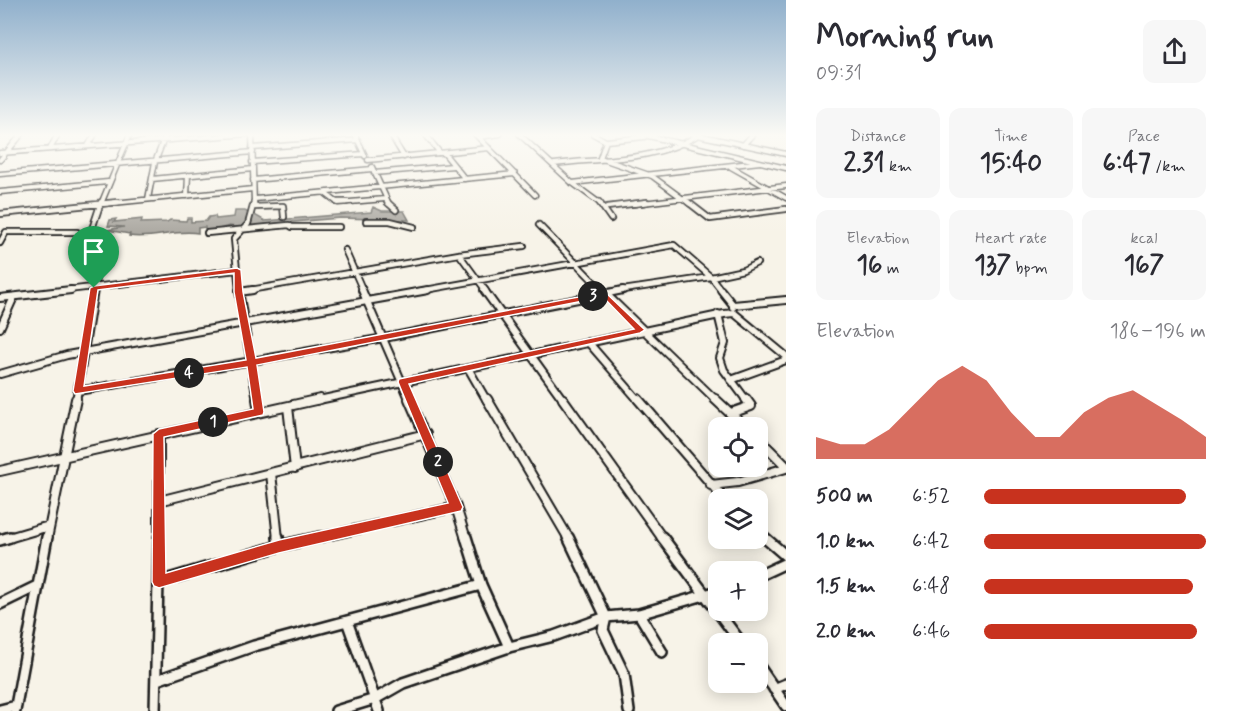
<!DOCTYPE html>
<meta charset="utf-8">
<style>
body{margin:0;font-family:Mynerve,sans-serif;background:#f7f7f7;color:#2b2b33;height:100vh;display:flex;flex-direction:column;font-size:22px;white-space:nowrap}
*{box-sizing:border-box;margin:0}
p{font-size:20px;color:#7c7c81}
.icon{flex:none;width:33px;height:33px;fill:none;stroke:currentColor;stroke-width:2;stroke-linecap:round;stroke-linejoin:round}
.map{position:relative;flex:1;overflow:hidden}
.sheet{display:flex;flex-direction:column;background:#fff;width:450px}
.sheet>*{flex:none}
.fabs{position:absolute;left:708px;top:417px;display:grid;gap:12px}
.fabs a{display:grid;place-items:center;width:60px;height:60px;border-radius:12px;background:#fff;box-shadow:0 3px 15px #0003;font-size:30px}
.pin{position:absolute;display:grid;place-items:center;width:51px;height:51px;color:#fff;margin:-62px -26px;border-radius:50% 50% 50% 0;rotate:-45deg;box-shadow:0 0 6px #0007}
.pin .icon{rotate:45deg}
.km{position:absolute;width:30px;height:30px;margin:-15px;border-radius:50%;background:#222;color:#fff;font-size:16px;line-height:30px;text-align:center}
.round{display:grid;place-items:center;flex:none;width:63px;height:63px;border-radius:12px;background:#f7f7f7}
.summary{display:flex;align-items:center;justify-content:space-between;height:102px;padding:0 30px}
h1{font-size:33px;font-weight:700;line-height:45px}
.figures{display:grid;grid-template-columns:repeat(3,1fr);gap:9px;height:102px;padding:6px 30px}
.figures div{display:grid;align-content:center;border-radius:12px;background:#f7f7f7;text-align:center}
.figures b{font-size:26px;font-weight:700}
.figures small{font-size:16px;font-weight:400}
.figures p{font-size:16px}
.chart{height:168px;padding:12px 30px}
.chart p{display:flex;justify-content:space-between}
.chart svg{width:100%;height:108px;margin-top:6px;fill:#c8321e;opacity:.7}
ul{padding:0 30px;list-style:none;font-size:20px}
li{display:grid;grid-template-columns:96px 72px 1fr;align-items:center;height:45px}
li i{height:15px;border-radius:8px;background:#c8321e}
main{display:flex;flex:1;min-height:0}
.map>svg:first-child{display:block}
.water{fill:#aca9a2;stroke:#72716c;stroke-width:1.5}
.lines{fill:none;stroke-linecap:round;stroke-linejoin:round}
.minor-far4-casing{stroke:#1c1c1c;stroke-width:7}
.minor-far3-casing{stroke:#1c1c1c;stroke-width:8}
.minor-far2-casing{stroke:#1c1c1c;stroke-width:10}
.minor-far1-casing{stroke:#1c1c1c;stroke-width:12}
.minor-casing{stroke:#1c1c1c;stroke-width:14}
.minor-far4{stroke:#f7f3e8;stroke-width:4}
.minor-far3{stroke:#f7f3e8;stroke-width:4.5}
.minor-far2{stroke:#f7f3e8;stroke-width:6}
.minor-far1{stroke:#f7f3e8;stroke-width:8}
.minor{stroke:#f7f3e8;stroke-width:9}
.route{fill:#c8321e;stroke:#fff;stroke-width:1.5;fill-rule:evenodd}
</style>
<main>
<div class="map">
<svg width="786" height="711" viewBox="0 0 786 711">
<rect width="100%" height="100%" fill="#f7f3e8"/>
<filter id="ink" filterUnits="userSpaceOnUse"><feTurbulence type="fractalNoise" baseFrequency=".0167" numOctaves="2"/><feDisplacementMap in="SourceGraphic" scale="12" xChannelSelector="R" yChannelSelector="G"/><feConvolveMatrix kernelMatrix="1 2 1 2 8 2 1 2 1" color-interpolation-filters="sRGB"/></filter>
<g filter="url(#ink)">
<!-- water -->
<path class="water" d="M373,207L382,211H404L409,220L340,218L247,226L253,214L265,221L371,212Z
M235,211H245L250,214L248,222L243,228L229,226L205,233V227L198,228V233C175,229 152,240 129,236L130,234L107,230L124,227L108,226L110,220L116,219L114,222L142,219L141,223L167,222L170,220L186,221L187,218H191V222L206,221L209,217L215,216L216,219L234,217Z"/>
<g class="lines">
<!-- minor-far4 casing -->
<g class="minor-far4-casing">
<path id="minor-far4" d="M252,134L254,204
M355,134L365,156
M390,134L404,157
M425,134L440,153
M475,134L535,195
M519,134L571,182L601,204
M593,134L606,141L600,158L652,176L690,204
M640,134L786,168
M693,134L786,154
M478,137L500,134
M606,141L644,137
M743,145L753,134
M88,146L95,134
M252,148L358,140
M50,149L58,134
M0,153L248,134
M444,153L465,179
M0,160L22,134
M368,160L489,148
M252,162L364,154
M554,164C604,158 656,162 700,134
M372,167L389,204
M731,167L786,198
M374,173L453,166
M0,174L253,152
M152,179L253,169
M253,180L372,169
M572,183L760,162
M0,192L108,182
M326,194L338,203L385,199
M187,196L188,175
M148,199L155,162L166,134
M255,199L515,174
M101,204L130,134
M103,204L253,189
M634,204L786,186"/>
</g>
<!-- minor-far3 casing -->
<g class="minor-far3-casing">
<path id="minor-far3" d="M337,202H346
M387,202L396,210
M599,202L611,219
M688,202L710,219L786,209
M253,207L283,206L284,217
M607,207L647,202
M0,214L118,202
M366,221H390L414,227
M539,225L603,291
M93,226L101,202
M207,233L289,225L292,227H339
M0,243L6,232H77
M345,250L363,291
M459,254L486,291
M59,291L237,270
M94,291L101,244L99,236
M239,291L234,239L248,224L254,202
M244,291L459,254L524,246
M420,291L674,245L711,277L743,270L757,263
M616,291L711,277L722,291"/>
</g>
<!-- minor-far2 casing -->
<g class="minor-far2-casing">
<path id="minor-far2" d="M239,290L257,401
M362,290L410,401
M484,290L564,401
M602,290L717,401
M721,290L733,305
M239,292L253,290
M0,298L71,290
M733,307V305L786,300
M718,314L725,343L720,358L724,370L747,401
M0,328L14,297
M588,342L639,401
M468,368L487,401
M0,374L67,355L428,290
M731,380L786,360
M78,391L384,338L623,290
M76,401L94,290
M314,401L724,314L734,313L786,356"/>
</g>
<!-- minor-far1 casing -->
<g class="minor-far1-casing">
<path id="minor-far1" d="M257,399L259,412
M409,399L456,507L466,539
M487,399L569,539
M563,399L663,539
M638,399L725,500
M715,399L746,428
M288,407L295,468
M731,413L751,406L746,399
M159,434V539
M758,438L786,466
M0,471L320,399
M271,473L278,539
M711,485L738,482L786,468
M159,501L426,434
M758,532L766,539
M5,539L49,526
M47,539L76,399
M313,539L456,507"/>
</g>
<!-- minor casing -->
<g class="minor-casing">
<path id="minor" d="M278,537L279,546
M466,537L481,585L509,647
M568,537L606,617L603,630L624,674L629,711
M662,537L742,644
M764,537L786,556
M0,540L10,537
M758,576L786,563
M159,582L279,546L320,537
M0,604L37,586
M639,614L662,652
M347,621L379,711
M758,665L786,706
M157,680L254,646L481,585
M774,689L786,684
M0,710L16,706
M15,711L47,537
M155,711L159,537
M336,711L375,699L403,683L509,647L554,636L606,617L639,614L718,591"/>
</g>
<!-- minor-far4 -->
<use href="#minor-far4" class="minor-far4"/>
<!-- minor-far3 -->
<use href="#minor-far3" class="minor-far3"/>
<!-- minor-far2 -->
<use href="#minor-far2" class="minor-far2"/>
<!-- minor-far1 -->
<use href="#minor-far1" class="minor-far1"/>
<!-- minor -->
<use href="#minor" class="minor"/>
</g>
</g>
<!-- sky -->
<linearGradient id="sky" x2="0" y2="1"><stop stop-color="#90b0cc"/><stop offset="0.58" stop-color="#fbfaf5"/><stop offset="1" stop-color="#fbfaf5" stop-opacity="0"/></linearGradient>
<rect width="786" height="233" fill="url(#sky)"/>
<!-- route -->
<path class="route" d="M237,268L241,270L243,292L256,358L605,292L645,330L640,333L409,384L463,507L461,511L279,553L159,588L154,586L152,582L153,434L159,429L253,409L247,367L75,394L73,391L90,288L94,286ZM234,273V292L246,360L84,386L98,290ZM603,297L634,329L399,379L398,382L448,503L279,540L166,573L164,437L263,415L264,412L257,365Z"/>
</svg>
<div class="fabs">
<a><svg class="icon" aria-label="locate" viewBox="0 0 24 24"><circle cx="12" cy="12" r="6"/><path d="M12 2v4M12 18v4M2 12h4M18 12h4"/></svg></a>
<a><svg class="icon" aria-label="layers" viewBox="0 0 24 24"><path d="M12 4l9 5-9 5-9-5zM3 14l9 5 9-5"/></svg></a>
<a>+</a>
<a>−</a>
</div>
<div class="pin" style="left:94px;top:288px;background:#1e9e55"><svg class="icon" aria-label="arrive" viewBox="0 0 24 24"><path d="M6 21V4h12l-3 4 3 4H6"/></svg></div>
<b class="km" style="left:213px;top:422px">1</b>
<b class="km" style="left:438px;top:462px">2</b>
<b class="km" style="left:593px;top:296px">3</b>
<b class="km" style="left:189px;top:373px">4</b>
</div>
<section class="sheet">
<div class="summary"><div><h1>Morning run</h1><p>09:31</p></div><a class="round"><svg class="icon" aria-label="share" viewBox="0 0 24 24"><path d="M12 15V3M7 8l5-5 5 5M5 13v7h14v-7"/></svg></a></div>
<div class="figures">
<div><p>Distance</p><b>2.31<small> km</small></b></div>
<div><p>Time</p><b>15:40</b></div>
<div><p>Pace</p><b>6:47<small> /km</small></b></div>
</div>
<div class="figures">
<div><p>Elevation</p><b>16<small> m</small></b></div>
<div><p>Heart rate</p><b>137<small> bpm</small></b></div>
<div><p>kcal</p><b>167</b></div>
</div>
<div class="chart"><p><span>Elevation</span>186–196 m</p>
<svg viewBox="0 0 160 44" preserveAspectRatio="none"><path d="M0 44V35L10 38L20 38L30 32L40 22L50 12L60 6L70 12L80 25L90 35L100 35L110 25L120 19L130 16L140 22L150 28L160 35V44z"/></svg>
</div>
<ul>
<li><b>500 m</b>6:52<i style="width:91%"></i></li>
<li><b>1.0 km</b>6:42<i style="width:100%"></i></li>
<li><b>1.5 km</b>6:48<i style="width:94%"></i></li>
<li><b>2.0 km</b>6:46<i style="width:96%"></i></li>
</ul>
</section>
</main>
